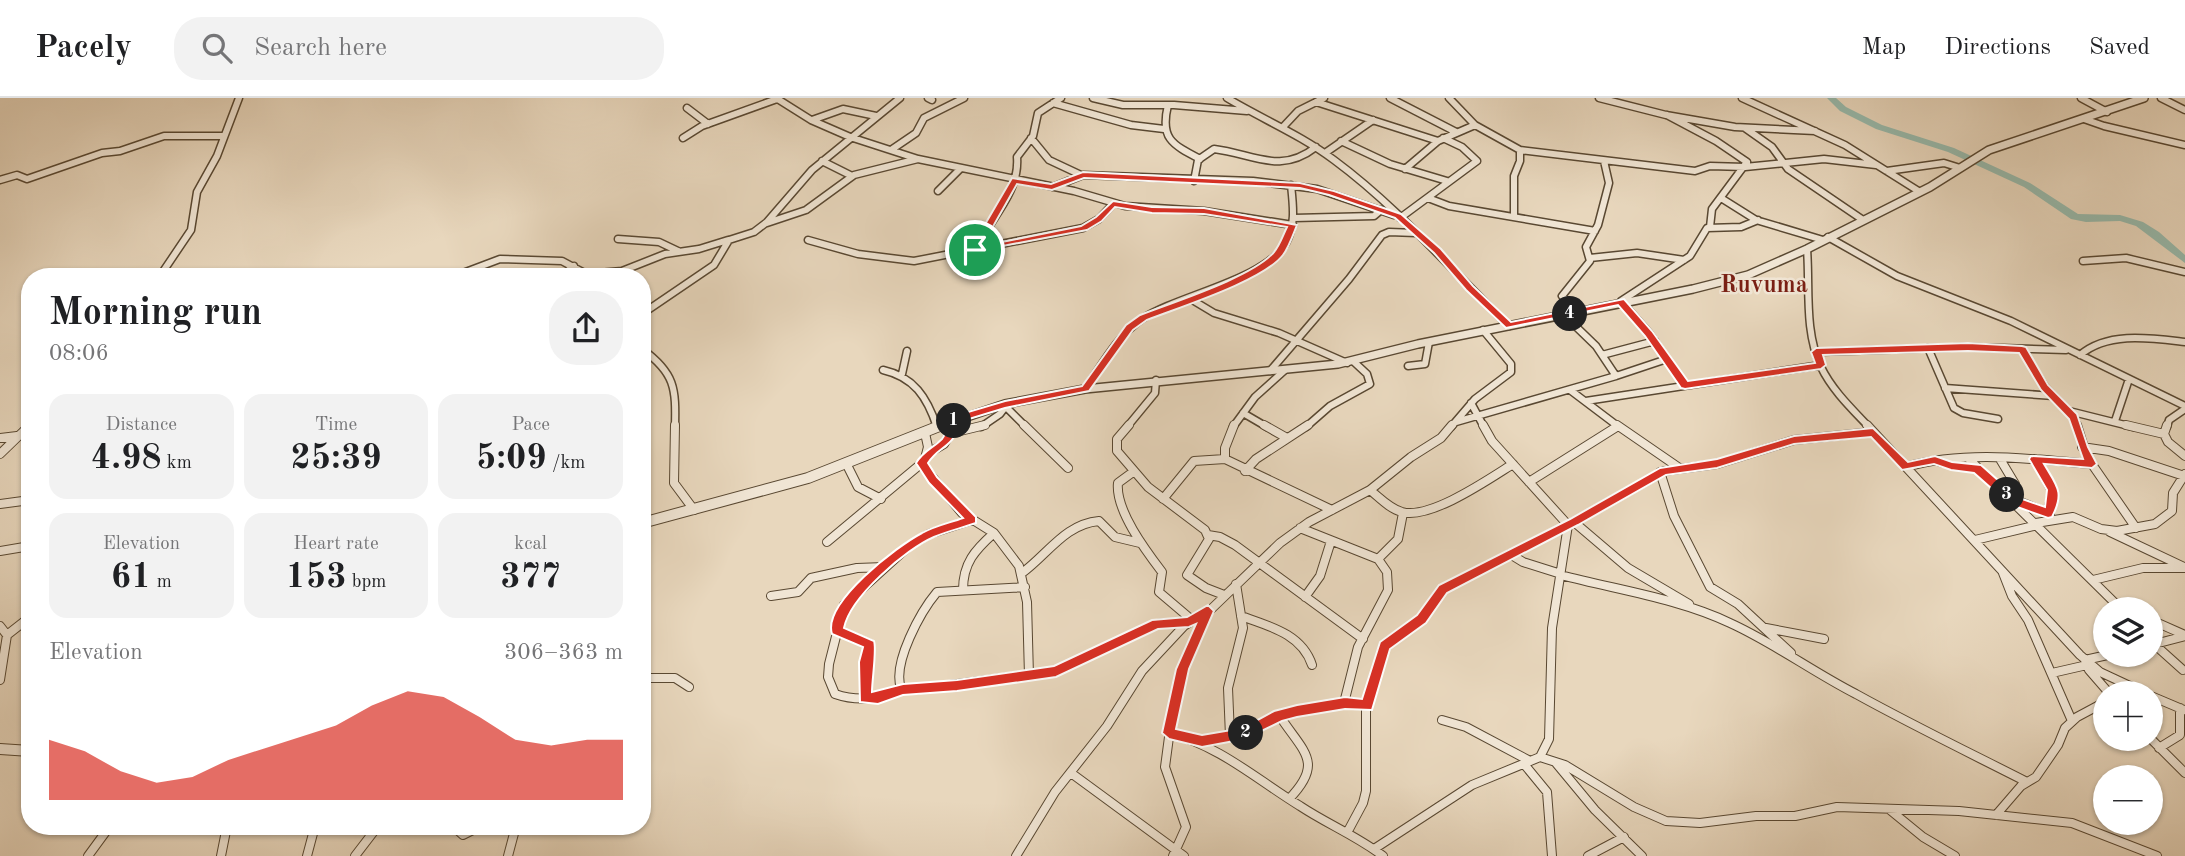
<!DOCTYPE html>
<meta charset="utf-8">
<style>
body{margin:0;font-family:"Old Standard TT",serif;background:#f2f2f2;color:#202124;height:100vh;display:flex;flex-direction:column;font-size:26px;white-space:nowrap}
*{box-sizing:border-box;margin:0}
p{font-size:23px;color:#757577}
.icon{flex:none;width:38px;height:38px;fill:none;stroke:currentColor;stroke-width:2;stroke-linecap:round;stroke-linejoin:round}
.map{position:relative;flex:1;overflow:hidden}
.side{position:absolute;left:21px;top:170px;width:630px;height:567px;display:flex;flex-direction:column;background:#fff;border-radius:28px;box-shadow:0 2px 5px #0004}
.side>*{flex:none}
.buttons{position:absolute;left:2093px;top:499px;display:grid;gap:14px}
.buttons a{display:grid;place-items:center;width:70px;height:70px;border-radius:50%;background:#fff;box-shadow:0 2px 5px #0004;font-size:35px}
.pin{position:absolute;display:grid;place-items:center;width:60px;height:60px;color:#fff;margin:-30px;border:4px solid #fff;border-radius:50%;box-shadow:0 2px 7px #0007}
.km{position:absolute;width:35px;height:35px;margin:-18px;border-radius:50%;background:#222;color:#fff;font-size:19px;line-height:35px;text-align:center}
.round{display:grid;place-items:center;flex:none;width:74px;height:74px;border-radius:28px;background:#f2f2f2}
.overview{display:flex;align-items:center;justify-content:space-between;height:119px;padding:0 28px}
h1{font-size:38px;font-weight:600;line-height:52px}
.stats{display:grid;grid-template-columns:repeat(3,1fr);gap:10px;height:119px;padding:7px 28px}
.stats div{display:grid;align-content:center;border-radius:18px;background:#f2f2f2;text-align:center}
.stats b{font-size:35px;font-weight:600}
.stats small{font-size:19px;font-weight:400}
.stats p{font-size:19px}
.chart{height:196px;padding:14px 28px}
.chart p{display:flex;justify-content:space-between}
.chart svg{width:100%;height:126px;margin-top:7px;fill:#d93025;opacity:.7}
header{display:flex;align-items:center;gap:42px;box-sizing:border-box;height:98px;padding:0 35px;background:#fff;border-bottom:2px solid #e0e0e0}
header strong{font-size:33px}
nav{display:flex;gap:38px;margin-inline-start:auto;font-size:24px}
.search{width:490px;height:63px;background:#f2f2f2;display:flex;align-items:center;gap:18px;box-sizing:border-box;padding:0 24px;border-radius:28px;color:#757577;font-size:26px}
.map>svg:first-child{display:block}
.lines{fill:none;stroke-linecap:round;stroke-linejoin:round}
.river{fill:#98baac;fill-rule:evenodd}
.minor-far1-casing{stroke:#594832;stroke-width:9}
.minor-casing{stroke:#594832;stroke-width:10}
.tertiary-far1-casing{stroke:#594832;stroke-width:10}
.tertiary-casing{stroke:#594832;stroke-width:12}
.minor-far1{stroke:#f0e5d4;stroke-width:6}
.minor{stroke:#f0e5d4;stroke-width:8}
.tertiary-far1{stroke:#f0e5d4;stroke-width:7}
.tertiary{stroke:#f0e5d4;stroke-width:10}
.route{fill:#d93025;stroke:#fff;stroke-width:2;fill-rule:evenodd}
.labels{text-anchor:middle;stroke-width:5;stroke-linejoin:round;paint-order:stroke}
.quarter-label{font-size:24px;font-weight:bold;fill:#7a1f14;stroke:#f0e5d4}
</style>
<header>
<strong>Pacely</strong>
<div class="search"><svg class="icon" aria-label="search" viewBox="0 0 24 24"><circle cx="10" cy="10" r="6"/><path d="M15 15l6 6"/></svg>Search here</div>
<nav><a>Map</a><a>Directions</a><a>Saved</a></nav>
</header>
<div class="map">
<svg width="2185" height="758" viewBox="0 0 2185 758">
<rect width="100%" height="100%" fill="#e8d7bd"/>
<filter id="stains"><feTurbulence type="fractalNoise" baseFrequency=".00286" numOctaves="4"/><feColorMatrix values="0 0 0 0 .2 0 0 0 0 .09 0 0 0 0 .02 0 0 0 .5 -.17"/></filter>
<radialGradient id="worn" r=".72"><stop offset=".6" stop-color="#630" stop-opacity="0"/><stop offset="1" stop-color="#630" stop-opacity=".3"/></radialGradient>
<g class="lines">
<!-- river -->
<path class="river" d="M1827,0H1836L1846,9L1882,27L1954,50L2030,85L2078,116L2120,117L2143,124L2159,134L2185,157V165L2136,128L2120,123L2086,124L2071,121L2024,89L1948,54L1876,31L1840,13Z"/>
<!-- minor-far1 casing -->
<g class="minor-far1-casing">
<path id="minor-far1" d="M776,0L811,22L850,39L918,61L1074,93L1125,108L1204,113L1293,127
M928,0L932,2
M1093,0L1123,7H1174L1247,13
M1227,0C1262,21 1301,37 1334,62C1399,110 1451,172 1509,228
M1390,0L1456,34
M1449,0L1475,27L1520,52L1695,73L1710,68L1745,69L1824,61L1876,67
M1599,0L1666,17L1735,29L1815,33
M1742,0L1845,47L1920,94
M2081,0L2107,14
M2161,0L2185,12
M1316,4L1438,43
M1053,5L1131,27L1164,31
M1168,7C1160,40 1171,46 1200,61
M687,10L708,26
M1667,17L1716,43L1747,64L1712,111L1710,129
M2084,21L2104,28L2185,47
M812,22L843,11L876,18
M1283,29L1298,13L1324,0
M1745,30L1772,49L1788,71L1863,122
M683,40L702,28L777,1
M1031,40L1049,62L1081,77
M1341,43L1390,66L1447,83
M891,52L916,35L924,20L964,0
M1325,55L1373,22
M822,63L852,78
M1405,71L1438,43L1475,27
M1887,73L1944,65L1960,70
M0,82L17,77L27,81L102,55L120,53L164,38H223
M1194,83L1198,62L1214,51C1254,56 1280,77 1316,49
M1053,89L1083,77L1253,83L1317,91L1394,117
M938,93L960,71
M1428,100L1449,108L1595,133
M1721,100L1756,122L1823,142
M1514,117V78L1520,63V52
M1294,120L1374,118L1381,112
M1400,120L1477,63L1462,49L1443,40
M767,125L806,112L854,77L918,61
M1828,139L1897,178L2011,223L2185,308
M618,141L659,144L678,153
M808,142L858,156L914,163L1083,130L1099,121L1113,106
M1807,151C1810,190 1804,233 1821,269C1832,292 1852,311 1869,329
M975,152C990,121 1020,95 1017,59L1033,38L1038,15L1061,0
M1590,160L1637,155L1684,162
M2083,163L2126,160L2185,174
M587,176L622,173L665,156L699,151L728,142
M160,178L191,132L197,94L217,58L239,0
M455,178L500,161L562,163L590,178
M561,178L574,168
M1189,200L1214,215L1279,235L1347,265
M1578,213L1562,198L1590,163L1586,149L1598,127L1609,85L1604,63
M642,216L714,167L729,142L754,134L767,124L812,72L900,0
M1928,250L1954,310L1963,315L1998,321
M642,251C675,275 676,290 675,329
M2022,252L2045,289L2074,319L2077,329
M1816,254L1967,249L2066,252
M1602,257L1655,243
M2080,257C2108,233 2151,240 2185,244
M1408,268L1425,266L1429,244
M883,272C914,279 927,299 937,329
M1270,273L1349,181L1382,137L1389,134L1416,135
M902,276L907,253
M1616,278L1667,261
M1685,287L1649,235L1621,203L1690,158L1707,130L1741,129L1758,122
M1945,290L2054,298
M1085,291C1102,267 1117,238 1142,221C1178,197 1265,182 1286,145C1296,127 1293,106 1291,87
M1570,292L1619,329
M1586,303L1821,267
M1471,305L1484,329
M1007,310L1026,329
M2069,313L2133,329
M1243,315L1267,329
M2115,323L2129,281
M1456,324L1616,278L1596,248L1564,217
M981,329L1000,316L1006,308
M1127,329L1155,295L1156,282
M1233,329L1255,299L1285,272
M1306,329L1330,308L1370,286L1367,276L1353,263
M1451,329L1475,301L1511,274V266L1483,232
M2167,329L2169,322L2185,311"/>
</g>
<!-- minor casing -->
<g class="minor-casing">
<path id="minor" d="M675,327L674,385L694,412
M1024,327L1068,370
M1129,327L1117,341V353L1148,389L1205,432L1209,441L1187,477L1206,490L1224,497
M1234,327L1225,350V361L1332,412
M1264,327L1287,340
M1617,327L1678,369
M1867,327L2080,557L2100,574L2145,595
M2077,327L2087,359L2136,430
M2126,327L2164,336
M2167,327L2164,336L2168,344L2185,358
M925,335L928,349L923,368L962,415L994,435L1019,468L1027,504L1029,578
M952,335L985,327
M0,340L17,338
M2082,349L2109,353L2184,378
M0,356L30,327
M927,356L944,346L953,331
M2000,361L2015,386L2013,402
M2035,361L2052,393L2048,415
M1970,362L2121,511
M1940,364L1977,370
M846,365L858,389L881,401
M1906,369C1965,352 2031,361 2092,366
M1245,373L1256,361L1308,327
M1133,374L1118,385C1115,412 1146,453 1162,474L1159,494L1192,522
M1660,374L1674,418L1710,489L1738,506L1791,555
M1529,384L1618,328
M1370,392C1380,400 1390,411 1402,414C1430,422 1489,381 1513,366
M1163,401L1194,363L1225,361
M2016,402L2050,416
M0,406L30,402
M1574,424L1628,470L1689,506
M2036,425L2073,419L2101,431L2117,433L2155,426L2172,413L2173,395L2185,376
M1300,430L1378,461
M2110,434L2184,469
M1208,437L1220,439L1235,447L1363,541
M1975,442L2038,427
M827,444L922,365
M0,453L30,448
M1510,456L1523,464L1561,476
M1022,475C1048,456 1065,426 1099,423L1115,439L1140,445
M2003,475L2012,498L2028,522L2072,623
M1561,477C1617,492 1677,500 1730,525C1774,545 1813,574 1856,596C1912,627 1970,655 2027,684
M2093,482L2143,470H2185
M1025,489L937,494C921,513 892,565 901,590L912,592L1056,573L1157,526L1189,524
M963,492C963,465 975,452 994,435
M771,498L798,494L811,480L857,470L884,469
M1305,499L1320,478L1331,443
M1241,518C1269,528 1302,536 1312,567
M2151,522L2185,537
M0,528L7,537L0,582
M1766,530L1824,541
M837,532L870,546L866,564L865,600
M7,537L30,519
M2154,546L2183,572
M2151,547L2185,538
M2052,575L2087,567
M642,580H675L689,589
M903,591C881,601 858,604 835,596L828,579L829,566L844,507L909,448L929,436L972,422
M2109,595L2089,572L2085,562L2112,556
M2151,598L2184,612
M1344,605L1358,549L1388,492L1387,474L1378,461L1398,441L1403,415
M1279,617C1303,654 1325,664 1289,701
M1442,622L1466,629L1530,663
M1169,635C1220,648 1256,681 1300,708C1327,726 1357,738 1383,758
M1230,638L1228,590L1243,530L1236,486
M2150,640L2185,675
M1202,643L1245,635L1279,617L1297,613L1344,605L1367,607
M2159,650L2180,637V610
M1540,659L1565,667L1634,709L1666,723L1700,725L1756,718H1795L1837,709L1959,713L2072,725L2157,758
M1556,665L1595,712L1642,758
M1524,666L1547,694L1552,758
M1071,675L1184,758
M1890,712L1923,739L1955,758
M1996,717L2021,688L2036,679L2058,647L2065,630L2077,619L2105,604
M329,728L374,733
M453,728L463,737L481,728
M1348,733L1363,705L1366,693V612L1382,555L1389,543L1421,521L1443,491L1574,424L1664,373L1717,366L1794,342L1873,334
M1374,751L1472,687L1540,659L1549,641L1552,530L1568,427L1492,343L1483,327
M88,758L110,728
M221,758L227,728
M307,758L315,728
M355,758L378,728
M508,758L516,728
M1016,758L1055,694L1107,628L1142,573L1184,528L1205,514
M1173,758L1186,729L1165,669L1173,609L1183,571L1204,518L1280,445L1309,424L1370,392L1411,359L1441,340L1452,327
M1588,758L1624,739"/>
</g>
<!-- tertiary-far1 casing -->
<g class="tertiary-far1-casing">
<path id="tertiary-far1" d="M937,329L1005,306L1085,291L1338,266L1418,246L1693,191L1748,177L1807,151L1930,89L1989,52L2144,0"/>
</g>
<!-- tertiary casing -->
<g class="tertiary-casing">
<path id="tertiary" d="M642,425L808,380L942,327
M0,651L30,653"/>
</g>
<!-- minor-far1 -->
<use href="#minor-far1" class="minor-far1"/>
<!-- minor -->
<use href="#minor" class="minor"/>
<!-- tertiary-far1 -->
<use href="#tertiary-far1" class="tertiary-far1"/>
<!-- tertiary -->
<use href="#tertiary" class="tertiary"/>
</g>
<!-- route -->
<path class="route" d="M1083,74L1300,85L1334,93L1401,116L1441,151L1473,188L1511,224L1624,201L1652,233L1688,283L1815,265L1811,254L1816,250L1968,245L2022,248L2026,249L2048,287L2077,316L2088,349L2097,366L2092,370L2044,366C2057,388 2065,394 2052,419L2048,420L2009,406L1974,375L1951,372L1934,366L1902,372L1871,339L1794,346L1717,370L1666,377L1578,427L1447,495L1426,525L1390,551L1372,612L1345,611L1297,619L1282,623L1245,641L1202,649L1169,641L1162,635L1176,571L1196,526L1189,529L1158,531L1056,579L957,593L903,597L878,606L860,604L859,564L863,549L832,536C822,505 897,448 922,435C934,428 949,425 963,420L929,385L916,365C923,353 933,350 942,341C947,334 948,326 951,319L1005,303L1082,288L1126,227L1140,217C1173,204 1253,179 1274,154C1280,147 1283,137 1287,129L1204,116L1152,115L1115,109L1102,123L1087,132L971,154L970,152L1012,80L1051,86ZM1084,80L1300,90L1329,97L1395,120L1434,155L1466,192L1506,230L1618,207L1645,238L1681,290L1685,291L1821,271L1826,267L1823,257L1968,253L2019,255L2041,292L2069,321L2083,361L2031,358L2029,361L2047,392L2045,409L2017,399L1981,367L1952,364L1935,358L1908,364L1873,330L1794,338L1717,361L1660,370L1570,421L1439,487L1417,517L1380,544L1362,601L1345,599L1297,607L1274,613L1243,630L1202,637L1176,631L1189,571L1214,513L1208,507L1187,519L1152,522L1054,568L957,582L903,586L872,594C872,582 877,551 874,543L844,530C850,499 906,451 934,439C948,433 962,430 976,425V419L937,379L928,365C939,347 955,350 959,324L1005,310L1089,293L1133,232L1147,222C1180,209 1263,183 1283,157C1289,149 1293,137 1297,127L1204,110L1152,109L1113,103L1096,119L1081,128L982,148L1017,86L1052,92Z"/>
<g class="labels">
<!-- quarter labels -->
<g class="quarter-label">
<text x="1764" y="194">Ruvuma</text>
</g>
</g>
<rect width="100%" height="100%" filter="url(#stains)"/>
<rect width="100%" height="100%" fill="url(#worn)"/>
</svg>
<div class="buttons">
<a><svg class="icon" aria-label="layers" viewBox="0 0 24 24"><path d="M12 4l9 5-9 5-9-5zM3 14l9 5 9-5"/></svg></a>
<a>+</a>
<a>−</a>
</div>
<div class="pin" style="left:975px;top:152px;background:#1e9e55"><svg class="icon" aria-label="arrive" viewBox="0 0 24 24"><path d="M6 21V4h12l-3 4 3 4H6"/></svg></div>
<b class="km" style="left:954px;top:323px">1</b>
<b class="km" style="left:1246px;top:635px">2</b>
<b class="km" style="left:2007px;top:397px">3</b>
<b class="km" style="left:1570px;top:216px">4</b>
<section class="side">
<div class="overview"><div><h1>Morning run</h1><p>08:06</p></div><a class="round"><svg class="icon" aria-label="share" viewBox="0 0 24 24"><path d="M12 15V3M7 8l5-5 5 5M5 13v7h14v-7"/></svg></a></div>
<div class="stats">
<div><p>Distance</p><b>4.98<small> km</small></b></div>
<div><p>Time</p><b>25:39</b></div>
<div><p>Pace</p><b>5:09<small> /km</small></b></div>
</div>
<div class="stats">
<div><p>Elevation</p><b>61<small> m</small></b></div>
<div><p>Heart rate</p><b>153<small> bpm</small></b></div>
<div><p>kcal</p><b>377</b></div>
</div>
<div class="chart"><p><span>Elevation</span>306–363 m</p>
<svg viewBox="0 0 160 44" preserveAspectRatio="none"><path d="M0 44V23L10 27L20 34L30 38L40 36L50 30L60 26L70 22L80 18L90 11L100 6L110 8L120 15L130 23L140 25L150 23L160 23V44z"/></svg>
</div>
</section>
</div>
